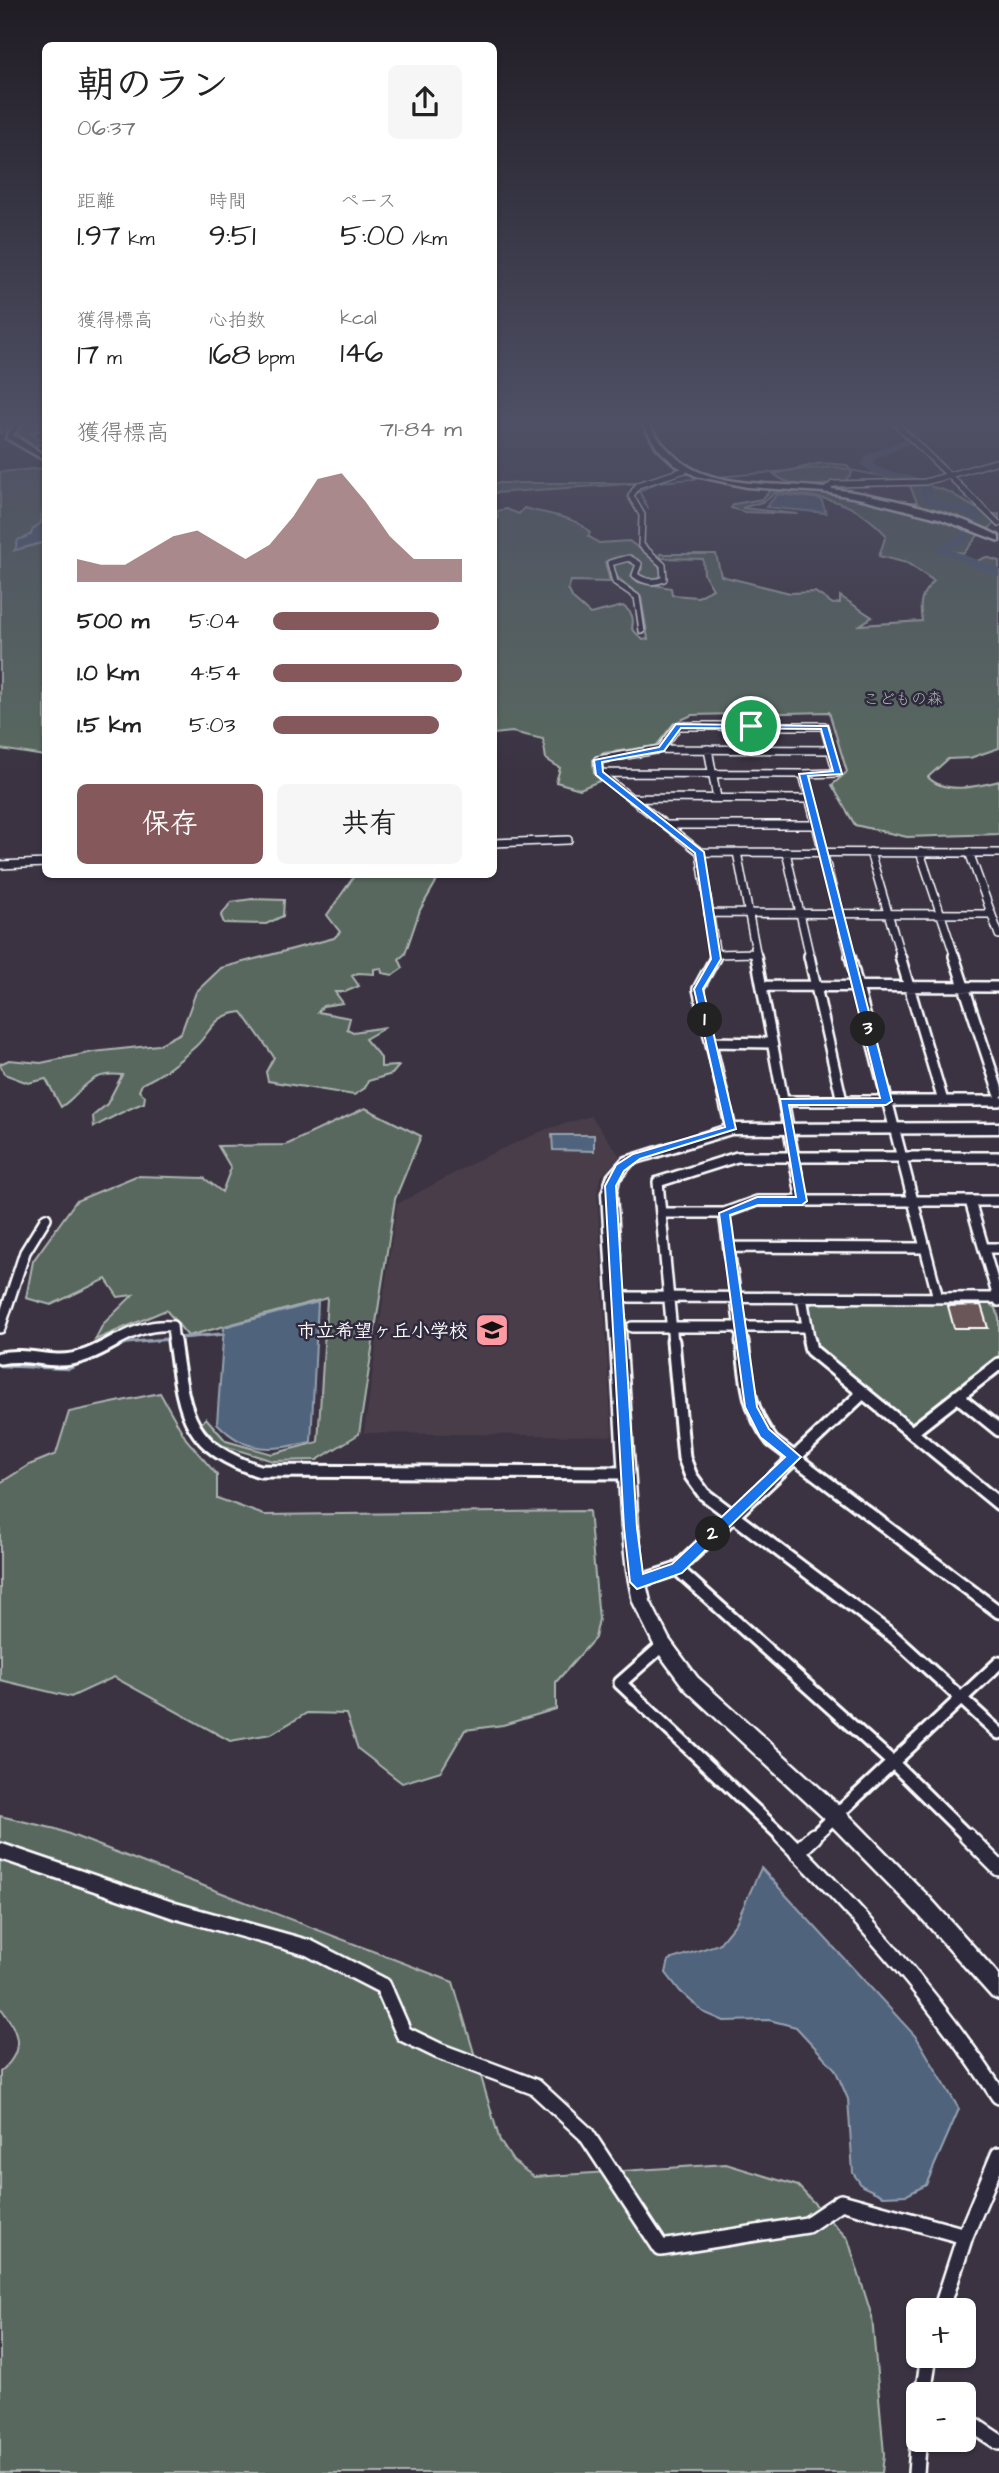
<!DOCTYPE html>
<html lang="ja">
<meta charset="utf-8">
<style>
body{margin:0;font-family:"Architects Daughter","Klee One",sans-serif;background:#f6f6f6;color:#222;height:100vh;display:flex;flex-direction:column;font-size:26px;white-space:nowrap}
*{box-sizing:border-box;margin:0}
p{font-size:23px;color:#767676}
.icon{flex:none;width:38px;height:38px;fill:none;stroke:currentColor;stroke-width:2;stroke-linecap:round;stroke-linejoin:round}
.map{position:relative;flex:1;overflow:hidden}
.sheet{position:absolute;left:42px;top:42px;width:455px;height:836px;display:flex;flex-direction:column;background:#fff;border-radius:10px;box-shadow:0 2px 5px #0004}
.sheet>*{flex:none}
.tools{position:absolute;left:906px;top:2298px;display:grid;gap:14px}
.tools a{display:grid;place-items:center;width:70px;height:70px;border-radius:10px;background:#fff;box-shadow:0 2px 5px #0004;font-size:35px}
.pin{position:absolute;display:grid;place-items:center;width:60px;height:60px;color:#fff;margin:-30px;border:4px solid #fff;border-radius:50%;box-shadow:0 2px 7px #0007}
.km{position:absolute;width:35px;height:35px;margin:-18px;border-radius:50%;background:#222;color:#fff;font-size:19px;line-height:35px;text-align:center}
.round{display:grid;place-items:center;flex:none;width:74px;height:74px;border-radius:10px;background:#f6f6f6}
.headline{display:flex;align-items:center;justify-content:space-between;height:119px;padding:0 35px}
h1{font-size:38px;font-weight:600;line-height:52px}
.figures{display:grid;grid-template-columns:repeat(3,1fr);gap:10px;height:119px;padding:7px 35px}
.figures div{display:grid;align-content:center}
.figures b{font-size:30px;font-weight:600}
.figures small{font-size:19px;font-weight:400}
.figures p{font-size:19px}
.chart{height:196px;padding:14px 35px}
.chart p{display:flex;justify-content:space-between}
.chart svg{width:100%;height:126px;margin-top:7px;fill:#85585c;opacity:.7}
.action{display:flex;gap:14px;margin-top:auto;padding:14px 35px}
.action a{flex:1;height:80px;border-radius:10px;background:#85585c;color:#fff;font-size:28px;font-weight:600;line-height:80px;text-align:center}
.action a+a{background:#f6f6f6;color:#222}
ul{padding:0 35px;list-style:none;font-size:23px}
li{display:grid;grid-template-columns:112px 84px 1fr;align-items:center;height:52px}
li i{height:18px;border-radius:9px;background:#85585c}
.map>svg:first-child{display:block}
.built{fill:#493d49}
.green{fill:#58685f;stroke:#acb4af;stroke-width:2}
.water{fill:#50637b;stroke:#96a1b0;stroke-width:2}
.lines{fill:none;stroke-linecap:round;stroke-linejoin:round}
.stream-far2{stroke:#96a1b0;stroke-width:2}
.stream-far1{stroke:#96a1b0;stroke-width:3.5}
.stream{stroke:#96a1b0;stroke-width:4.5}
.river{fill:#50637b;fill-rule:evenodd}
.building{fill:#6a5558;stroke:#fff;stroke-width:2}
.street-far4-casing{stroke:#fff;stroke-width:8}
.street-far3-casing{stroke:#fff;stroke-width:10}
.street-far2-casing{stroke:#fff;stroke-width:14}
.street-far1-casing{stroke:#fff;stroke-width:17}
.street-casing{stroke:#fff;stroke-width:20}
.secondary-casing{stroke:#fff;stroke-width:5}
.street-far4{stroke:#2f2a3d;stroke-width:5}
.street-far3{stroke:#2f2a3d;stroke-width:7}
.street-far2{stroke:#2f2a3d;stroke-width:9}
.street-far1{stroke:#2f2a3d;stroke-width:11}
.street{stroke:#2f2a3d;stroke-width:15}
.secondary{fill:#2f2a3d;fill-rule:evenodd}
.route{fill:#1a73e8;stroke:#fff;stroke-width:2;fill-rule:evenodd}
.labels{text-anchor:middle;stroke-width:5;stroke-linejoin:round;paint-order:stroke}
.far-park-label{font-size:16px;fill:#acb4af;stroke:#2f2a3d}
.poi-label{font-size:19px;font-weight:bold;fill:#fff;stroke:#2f2a3d;text-anchor:end}
</style>
<div class="map">
<svg width="999" height="2473" viewBox="0 0 999 2473">
<rect width="100%" height="100%" fill="#3b3342"/>
<filter id="ink" filterUnits="userSpaceOnUse"><feTurbulence type="fractalNoise" baseFrequency=".0143" numOctaves="2"/><feDisplacementMap in="SourceGraphic" scale="14" xChannelSelector="R" yChannelSelector="G"/><feConvolveMatrix kernelMatrix="1 2 1 2 8 2 1 2 1" color-interpolation-filters="sRGB"/></filter>
<g filter="url(#ink)">
<!-- built -->
<path class="built" d="M591,1116L620,1156L600,1178L597,1193L612,1436L364,1433L397,1204L486,1156L547,1129Z"/>
<!-- green -->
<path class="green" d="M0,423H45V429L32,433L45,443L33,447L18,433L23,425L12,426L0,433Z
M822,463L847,465L852,473L845,481C823,486 792,490 774,474Z
M45,468L43,521L15,550L45,542V756L0,749V472Z
M494,483H642L494,493Z
M909,484C924,485 940,487 953,494C966,502 984,516 999,514V522L996,520L989,529L894,502H917Z
M771,490L836,494L923,515L980,533L964,553L949,551V554L977,561L986,557L999,561V748L970,758L948,759L928,777C944,795 979,786 999,781V834L907,837L855,825L832,785L847,772L829,712L692,715L674,723L656,746L604,753L593,759L594,773L602,780L580,789L556,782L560,768L546,759L543,739L512,732L494,734V519L498,518L497,511L506,509L519,514L524,508C544,514 578,516 590,533L588,536L599,543L629,541L657,561L663,577L645,580L638,574L642,569L641,562C630,554 617,555 605,562L610,582L571,581L568,589L573,599L590,614L623,606C633,613 634,618 632,629L643,640L648,639L641,597L617,577L613,565L631,560L637,564L631,576L638,582L671,588L672,595L698,597L713,589L704,574L703,559L661,558L660,554H716L721,576L790,593L815,592L833,604L840,603V596L872,617L860,625L922,621C919,603 920,594 934,581L907,563L879,556L886,535C852,498 823,497 775,493L765,501L742,508L798,514L744,512L731,508L734,504L762,499Z
M355,875H440L420,910L405,954L399,959L403,968L393,975L382,973L381,968L374,969V974L358,973L352,976L359,986L345,992H335L343,1003L323,1006L318,1012L350,1018L347,1029L353,1032L386,1027L365,1039L381,1058V1067L399,1066L392,1074L368,1081L365,1088L354,1095L268,1081L266,1072L274,1057L242,1012C212,1015 212,1031 196,1046C179,1062 162,1075 142,1084L139,1091L145,1096L144,1103C126,1109 111,1118 94,1127L93,1116L107,1104L122,1075C88,1071 85,1090 61,1107L46,1079L28,1083L4,1074L0,1064L9,1060L41,1063L93,1052L158,1045L181,1033L196,992L221,968L334,938L340,932L327,915Z
M252,899L284,900L283,916L266,924L224,923L221,916L231,902Z
M365,1108L421,1136L395,1199L359,1434L317,1460L273,1461L218,1444L201,1424L206,1418L226,1441L272,1454L318,1442L327,1298L188,1336L166,1310L95,1340L103,1324L133,1295L118,1297L106,1279L51,1305L26,1298L33,1261L76,1201L136,1176L204,1178L222,1192L231,1168L218,1146L286,1145Z
M814,1302H986L996,1308L999,1319V1356L917,1422L905,1421L822,1352L815,1341L808,1307Z
M160,1393L186,1439L217,1475V1498L264,1515L589,1511L599,1619L595,1638L556,1682V1709L503,1725L465,1730L441,1771L402,1783L358,1749L346,1714L307,1713L271,1734L230,1741L114,1677L71,1697L0,1680V1483L29,1465L56,1454L69,1412Z
M0,1816L56,1829L453,1982L500,2141L513,2161L534,2177L726,2164L798,2186L848,2239L872,2317L884,2454L882,2473H0V2072C27,2050 18,2030 0,2007Z"/>
<!-- water -->
<path class="water" d="M778,494L821,499L826,513L766,507Z
M45,507V542L15,550L18,540L31,535L33,529L42,522L40,518Z
M552,1135H594V1151L553,1150Z
M318,1302L311,1442C272,1450 247,1455 217,1423L224,1327Z
M761,1868L917,2038L959,2109L926,2185L907,2195L883,2196L862,2186L853,2173L848,2099L835,2069L796,2027L769,2020L724,2021L703,2012L680,1991L666,1973L669,1960L719,1944L736,1923Z"/>
<g class="lines">
<!-- stream-far2 -->
<path class="stream-far2" d="M648,508L639,491L658,482L834,467L903,480"/>
<!-- stream-far1 -->
<path class="stream-far1" d="M125,1343L223,1334"/>
<!-- stream -->
<path class="stream" d="M0,1365L69,1368L129,1341"/>
<!-- river -->
<path class="river" d="M896,423H907L921,438L875,459L873,464L884,470L915,477L931,487L932,498L978,511L982,518L967,542L950,549L999,569V577L934,549L959,537L969,515L923,502L920,488L915,485L876,475L861,465L867,455L909,437Z"/>
</g>
<!-- building -->
<path class="building" d="M981,1305L988,1328H954L948,1306Z"/>
<g class="lines">
<!-- street-far4 casing -->
<g class="street-far4-casing">
<path id="street-far4" d="M895,423L999,524
M826,490L833,484L925,482L999,461
M642,631L637,597L615,582L610,563L629,558L639,564L635,575C644,582 653,584 664,579L663,565L641,545L642,515L631,496L638,485L685,470"/>
</g>
<!-- street-far3 casing -->
<g class="street-far3-casing">
<path id="street-far3" d="M661,749L830,750
M708,749L717,798
M599,773L803,774
M631,798L809,799
M665,825H816
M494,843L568,840
M700,852L999,853
M737,852L757,957
M786,852L810,957
M870,852L901,957
M920,852L955,957
M969,852L999,935
M0,865L46,863
M708,913L991,914
M716,954L755,953
M716,957L700,852L599,773L598,760L661,749L678,726H824L837,773L803,774L850,957"/>
</g>
<!-- street-far2 casing -->
<g class="street-far2-casing">
<path id="street-far2" d="M716,956L698,989L731,1129
M756,956L802,1201
M809,956L842,1101
M850,956L938,1298
M900,956L943,1101
M954,956L999,1093
M762,986L999,987
M711,1042L772,1043
M783,1101H999
M970,1201L999,1301
M661,1213H724L757,1201H999
M724,1213L742,1343
M729,1247L925,1248
M984,1248H999
M616,1297L999,1298
M802,1297L810,1343
M632,1327H807
M0,1328L25,1252L46,1218
M112,1343C132,1332 149,1324 172,1326L174,1343
M673,1343L658,1182L737,1157H999"/>
</g>
<!-- street-far1 casing -->
<g class="street-far1-casing">
<path id="street-far1" d="M174,1341C184,1412 185,1447 260,1471L628,1473
M673,1341L684,1458L691,1476L704,1494L894,1637L999,1733
M742,1341C747,1380 747,1409 772,1441L999,1612
M809,1341L811,1350L999,1504
M0,1358C20,1354 37,1359 57,1360C78,1361 97,1351 115,1341
M957,1396L999,1430
M912,1432L999,1364
M677,1569L892,1762L969,1838
M637,1582L677,1569L863,1393
M663,1645L620,1683L784,1838
M812,1838L999,1663"/>
</g>
<!-- street casing -->
<g class="street-casing">
<path id="street" d="M782,1836C863,1917 936,2000 999,2096
M967,1836L999,1868
M0,1851L176,1911L309,1948L383,1986L404,2034L439,2051L535,2087L586,2134L661,2248L807,2225L841,2202L965,2236
M797,1852L814,1836
M941,2310L965,2236L999,2155
M923,2394L929,2356
M964,2419L999,2442
M916,2473L919,2434"/>
</g>
<!-- secondary casing -->
<g class="secondary-casing">
<path id="secondary" d="M15,423H22L13,435L46,456V461L6,438Z
M642,423H648C662,445 677,463 702,473C740,487 784,483 824,488C877,494 952,511 999,536V541L938,518L863,499L824,492L747,487L696,476L675,465L657,448Z
M999,1123V1133L731,1134L633,1164L619,1180L616,1193L638,1528L643,1571L650,1601L669,1639L697,1677L843,1809L930,1898L999,1975V2000L992,1997L916,1912L829,1823L685,1689L657,1651L633,1602L627,1571L622,1528L602,1193L608,1175L623,1158L731,1124Z"/>
</g>
<!-- street-far4 -->
<use href="#street-far4" class="street-far4"/>
<!-- street-far3 -->
<use href="#street-far3" class="street-far3"/>
<!-- street-far2 -->
<use href="#street-far2" class="street-far2"/>
<!-- street-far1 -->
<use href="#street-far1" class="street-far1"/>
<!-- street -->
<use href="#street" class="street"/>
<!-- secondary -->
<use href="#secondary" class="secondary"/>
</g>
</g>
<!-- sky -->
<linearGradient id="sky" x2="0" y2="1"><stop stop-color="#201c24"/><stop offset="0.55" stop-color="#4f5065"/><stop offset="1" stop-color="#4f5065" stop-opacity="0"/></linearGradient>
<rect width="999" height="769" fill="url(#sky)"/>
<!-- route -->
<path class="route" d="M676,724L828,726L842,774L808,776L892,1101L886,1105H789L807,1201L802,1205H758L730,1215L757,1407L769,1429L801,1457L682,1573L637,1589L630,1582L624,1528L605,1186L616,1165L633,1154L725,1127L694,989L711,959L695,853L596,775L594,760L659,747ZM681,728L821,729L833,771L799,774L880,1098L780,1099L796,1197H757L719,1213L745,1407L760,1437L785,1457L672,1564L643,1574L637,1528L616,1186L624,1171L640,1159L736,1129L703,989L721,959L704,852L603,772L602,762L664,751Z"/>
<!-- icons -->
<defs>
<g id="school-square" transform="scale(1.75)"><rect x="-9" y="-9" width="18" height="18" rx="4" fill="#ff9aa2" stroke="#2f2a3d"/><path d="M0-5L7-2L0 1L-7-2ZM-4 1L0 2.5L4 1V4Q0 6-4 4Z" fill="#111"/></g>
</defs>
<g fill-rule="evenodd">
<use href="#school-square" x="492" y="1330"/>
</g>
<g class="labels">
<!-- far-park labels -->
<g class="far-park-label">
<text x="903" y="704">こどもの森</text>
</g>
<!-- poi labels -->
<g class="poi-label">
<text x="468" y="1337">市立希望ヶ丘小学校</text>
</g>
</g>
</svg>
<div class="tools">
<a>+</a>
<a>−</a>
</div>
<div class="pin" style="left:751px;top:726px;background:#1e9e55"><svg class="icon" aria-label="arrive" viewBox="0 0 24 24"><path d="M6 21V4h12l-3 4 3 4H6"/></svg></div>
<b class="km" style="left:705px;top:1020px">1</b>
<b class="km" style="left:713px;top:1534px">2</b>
<b class="km" style="left:868px;top:1029px">3</b>
<section class="sheet">
<div class="headline"><div><h1>朝のラン</h1><p>06:37</p></div><a class="round"><svg class="icon" aria-label="share" viewBox="0 0 24 24"><path d="M12 15V3M7 8l5-5 5 5M5 13v7h14v-7"/></svg></a></div>
<div class="figures">
<div><p>距離</p><b>1.97<small> km</small></b></div>
<div><p>時間</p><b>9:51</b></div>
<div><p>ペース</p><b>5:00<small> /km</small></b></div>
</div>
<div class="figures">
<div><p>獲得標高</p><b>17<small> m</small></b></div>
<div><p>心拍数</p><b>168<small> bpm</small></b></div>
<div><p>kcal</p><b>146</b></div>
</div>
<div class="chart"><p><span>獲得標高</span>71–84 m</p>
<svg viewBox="0 0 160 44" preserveAspectRatio="none"><path d="M0 44V36L10 38L20 38L30 33L40 28L50 26L60 31L70 36L80 31L90 21L100 8L110 6L120 16L130 28L140 36L150 36L160 36V44z"/></svg>
</div>
<ul>
<li><b>500 m</b>5:04<i style="width:88%"></i></li>
<li><b>1.0 km</b>4:54<i style="width:100%"></i></li>
<li><b>1.5 km</b>5:03<i style="width:88%"></i></li>
</ul>
<div class="action"><a>保存</a><a>共有</a></div>
</section>
</div>
